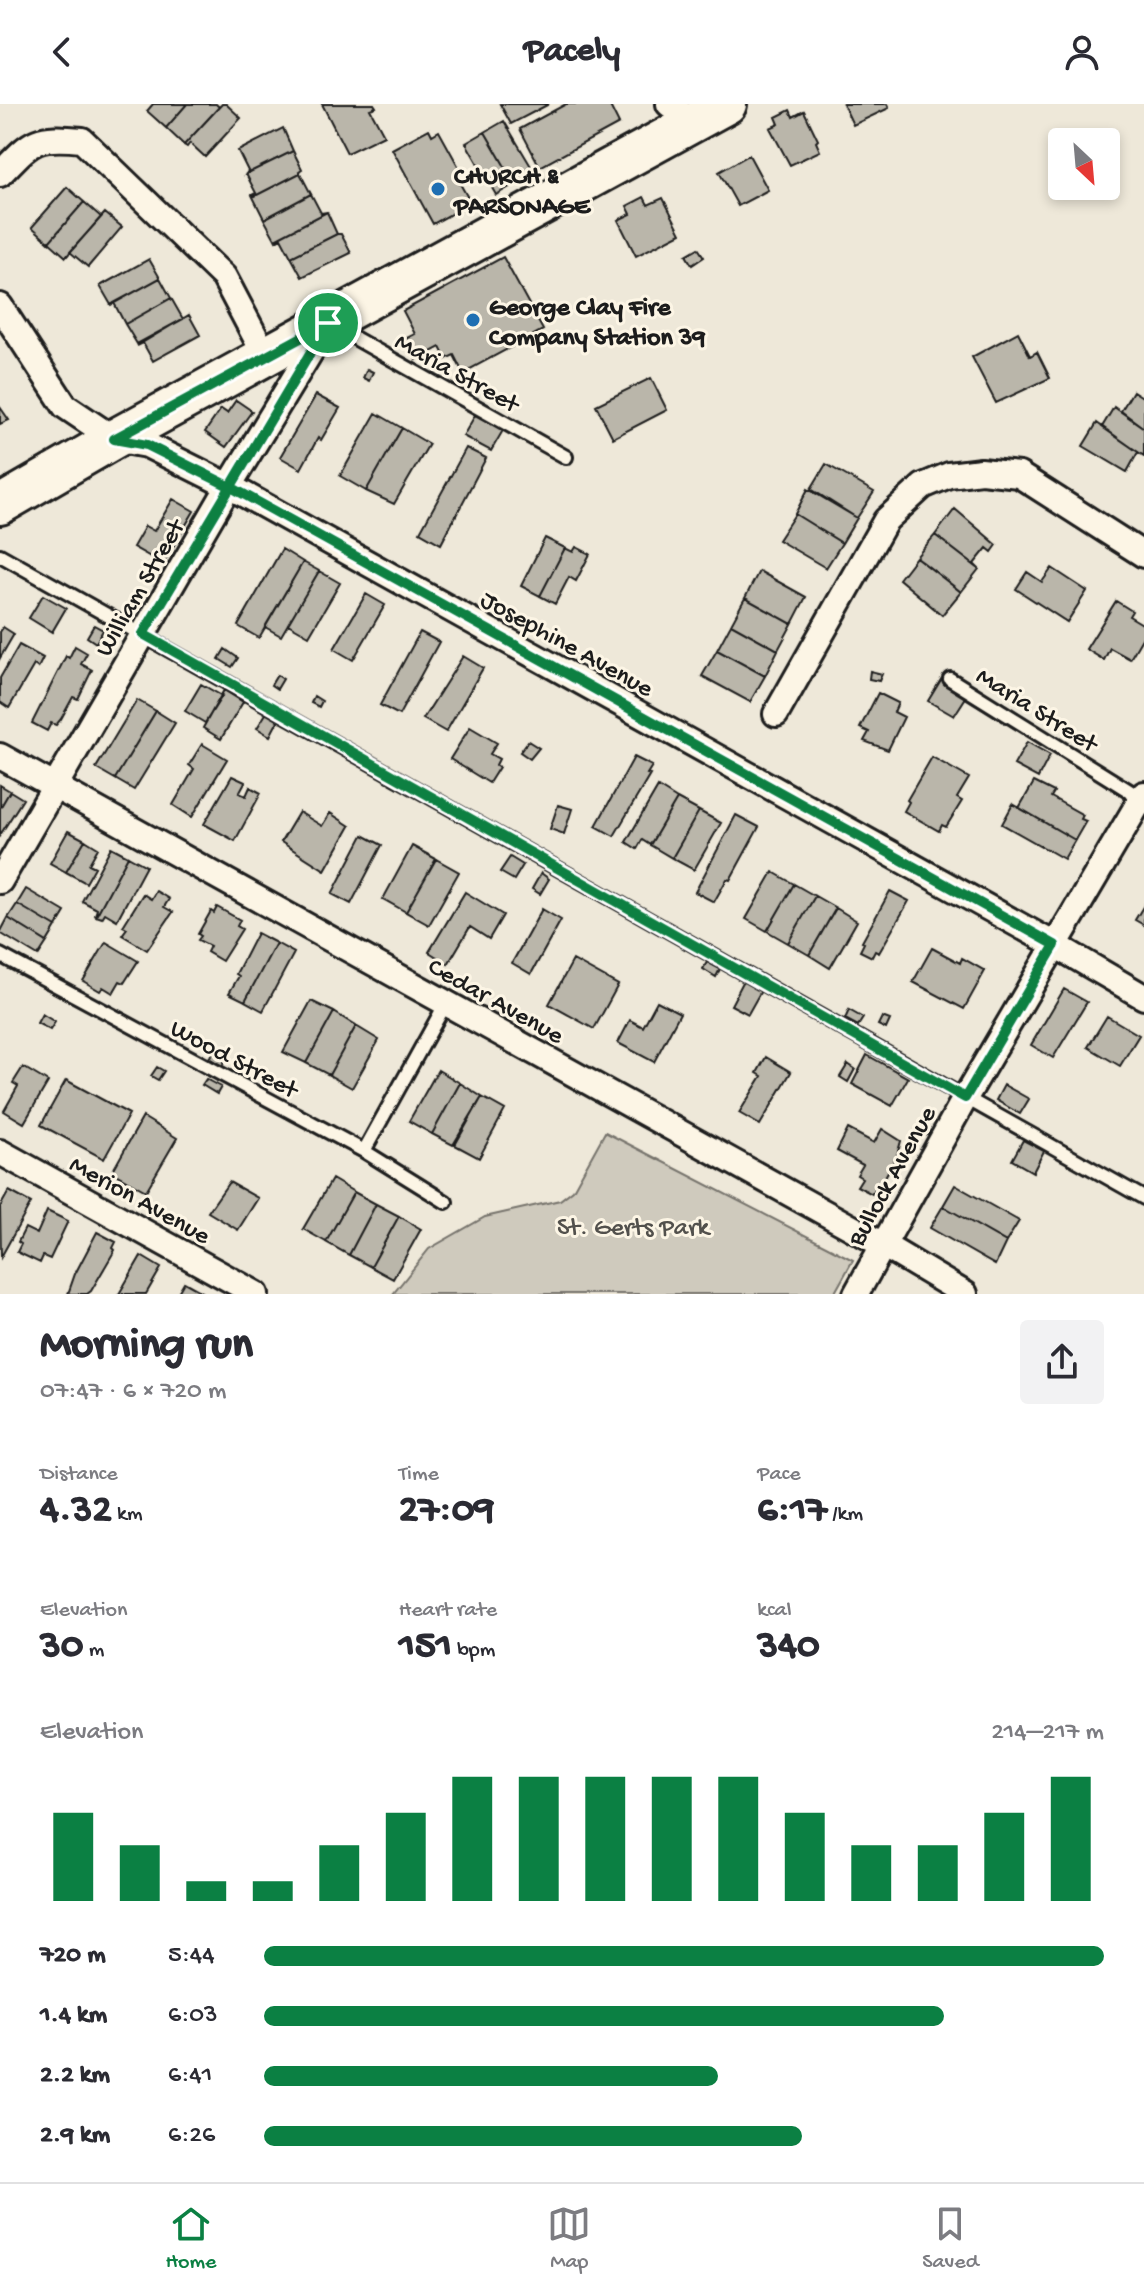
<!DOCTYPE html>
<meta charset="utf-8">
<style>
body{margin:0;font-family:"Gochi Hand",sans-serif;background:#f2f2f3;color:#2b2b33;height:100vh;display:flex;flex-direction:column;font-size:30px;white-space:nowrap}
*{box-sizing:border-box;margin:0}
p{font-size:26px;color:#7c7c81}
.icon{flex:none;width:44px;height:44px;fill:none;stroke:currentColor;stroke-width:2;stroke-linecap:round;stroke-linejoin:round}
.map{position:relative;height:1190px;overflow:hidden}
.side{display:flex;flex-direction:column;background:#fff;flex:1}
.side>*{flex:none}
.needle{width:52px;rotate:154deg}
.fabs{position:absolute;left:1048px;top:24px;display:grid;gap:16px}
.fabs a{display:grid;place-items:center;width:72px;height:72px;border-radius:8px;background:#fff;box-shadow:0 4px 12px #0003;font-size:40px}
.pin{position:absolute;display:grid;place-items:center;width:68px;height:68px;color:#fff;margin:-34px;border:4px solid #fff;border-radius:50%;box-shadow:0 2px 8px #0007}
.round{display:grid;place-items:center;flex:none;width:84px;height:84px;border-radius:8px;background:#f2f2f3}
.head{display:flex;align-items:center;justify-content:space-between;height:136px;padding:0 40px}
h1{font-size:44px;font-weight:700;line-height:60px}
.stats{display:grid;grid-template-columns:repeat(3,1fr);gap:12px;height:136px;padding:8px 40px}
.stats div{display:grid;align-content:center}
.stats b{font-size:40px;font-weight:700}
.stats small{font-size:22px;font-weight:400}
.stats p{font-size:22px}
.chart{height:224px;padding:16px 40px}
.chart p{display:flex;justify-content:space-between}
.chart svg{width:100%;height:144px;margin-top:8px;stroke:#0b8043;stroke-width:6}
ul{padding:0 40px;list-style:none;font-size:26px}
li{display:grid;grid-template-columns:128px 96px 1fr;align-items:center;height:60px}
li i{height:20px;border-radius:10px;background:#0b8043}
header{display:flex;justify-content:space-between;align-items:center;height:104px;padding:0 40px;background:#fff;font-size:36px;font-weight:700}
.tabs{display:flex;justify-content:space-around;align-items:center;height:112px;border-top:2px solid #e1e1e2;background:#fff;font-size:22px;color:#7c7c81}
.tabs a{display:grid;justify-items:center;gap:4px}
.tabs .on{color:#0b8043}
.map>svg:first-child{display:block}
.green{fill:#cfcabd;stroke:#76736c;stroke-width:2}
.building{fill:#bab6aa;stroke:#1c1c1c;stroke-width:2}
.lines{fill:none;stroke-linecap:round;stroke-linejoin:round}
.service-casing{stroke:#1c1c1c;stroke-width:18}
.minor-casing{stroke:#1c1c1c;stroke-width:30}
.primary-casing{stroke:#1c1c1c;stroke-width:44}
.service{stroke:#fcf5e5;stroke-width:12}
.minor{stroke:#fcf5e5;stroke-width:24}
.primary{stroke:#fcf5e5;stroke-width:38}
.route-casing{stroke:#fff;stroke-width:16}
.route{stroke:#0b8043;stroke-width:10}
.poi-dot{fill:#1f6fb2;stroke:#fcf5e5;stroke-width:3}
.labels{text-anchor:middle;stroke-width:6;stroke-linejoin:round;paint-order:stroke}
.poi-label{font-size:26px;font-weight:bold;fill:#1c1c1c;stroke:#fcf5e5;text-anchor:start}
.street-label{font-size:26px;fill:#1c1c1c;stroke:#fcf5e5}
.park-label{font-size:26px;fill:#52504c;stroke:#fcf5e5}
</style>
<header><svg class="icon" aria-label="back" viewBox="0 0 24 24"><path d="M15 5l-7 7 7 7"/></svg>Pacely<svg class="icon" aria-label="person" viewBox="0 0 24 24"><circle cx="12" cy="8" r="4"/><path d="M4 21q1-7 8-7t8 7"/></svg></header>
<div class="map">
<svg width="1144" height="1190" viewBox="0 0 1144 1190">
<rect width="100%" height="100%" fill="#eee8d9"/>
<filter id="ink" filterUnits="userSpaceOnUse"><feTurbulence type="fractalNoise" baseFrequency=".0125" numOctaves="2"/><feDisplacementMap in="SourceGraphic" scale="16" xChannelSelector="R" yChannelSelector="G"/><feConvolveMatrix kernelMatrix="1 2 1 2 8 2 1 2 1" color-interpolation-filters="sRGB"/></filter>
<g filter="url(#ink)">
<!-- green -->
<path class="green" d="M605,1028L853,1156L834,1190H393L429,1145L485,1113L560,1096L573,1086Z"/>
<!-- building -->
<path class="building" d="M153,0H187L166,24L147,7Z
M187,0H216L219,3L184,41L166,24Z
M222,0H226L241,14L205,53L190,39L187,43L184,41Z
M322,0H374L376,3L370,5L384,31L347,49Z
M500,0H549L511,20Z
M566,0H609L619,20L540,63L520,25Z
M843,0H887L889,4L853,21Z
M790,6L793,13L804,7L818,36L816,38L820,47L790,61L770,24L779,20L776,13Z
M504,17L535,69L515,80L485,28Z
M283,24L293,47L246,70L248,67L238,47Z
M429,25L432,31L439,27L461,67L455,71L471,99L433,120L392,45Z
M485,28L515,80L496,91L466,39Z
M293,47L302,65L299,67L300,69L253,93L252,91L256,89L246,70Z
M749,51L768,86L738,102L719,68Z
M300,69L311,90L264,115L253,93Z
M67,83L84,98L49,138L32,123Z
M311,90L321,109L327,108L275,135L264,115Z
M644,93L648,101L663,94L681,129L636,152L618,116L631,110L627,102Z
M84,98L101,113L66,153L49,138Z
M327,108L337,130L291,153L281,134L276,137L275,135Z
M105,109L122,123L88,163L70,148Z
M337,130H341L351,149L302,173L291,153Z
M698,144L704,153L692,161L686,151Z
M503,153L543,226L463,269L454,251L446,255L440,243L416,256L405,235L415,230L403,207Z
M149,155L160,174L111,201L100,182Z
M160,174L171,194L125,220L114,199Z
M171,194L183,215L137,240L125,220Z
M189,211L200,231L153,257L143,239L137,242Z
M1018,228L1030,252L1037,248L1050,274L996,299L972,253Z
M367,265L373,268L369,277L363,274Z
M651,274L667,306L613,334L596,301Z
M1133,287L1144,294V324L1121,307Z
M316,291L340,304L321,336L318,334L301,365L280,353Z
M236,296L252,307L226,343L205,328L221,305L227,309Z
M0,303L9,316L0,320Z
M1114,303L1144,324V352L1102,323Z
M477,308L505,323L491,347L463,332Z
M376,309L402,324L366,387L340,372Z
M1097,319L1138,348L1127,368L1083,342Z
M402,324L429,340L394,400L366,387Z
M466,344L486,354L441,440L420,428Z
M826,360L874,388L857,414L811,385Z
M808,385L857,414L842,439L795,410Z
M173,395L194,407L163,460L133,443L145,422L154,427Z
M955,405L997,441L992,448L987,444L974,460L979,465L935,431Z
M795,410L842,439L826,464L778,436Z
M935,431L979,465L961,488L916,453Z
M545,434L565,444L540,492L521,482Z
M576,443L590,450L576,477L569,473L555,500L540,492L565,444L573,448Z
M282,445L303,458L259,534L238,522Z
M916,453L961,488L942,511L899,475Z
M303,458L319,467L281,532L265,523Z
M1052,464L1087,487L1067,518L1016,485L1027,468L1042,478Z
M319,467L340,479L309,532L288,520Z
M759,467L806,493L792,520L745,494Z
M366,490L385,501L353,556L334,545Z
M43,491L66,504L52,528L29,514Z
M745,494L792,520L778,546L731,520Z
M1116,497L1132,507L1129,512L1144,521V531L1130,555L1110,544L1104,556L1086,545Z
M731,520L778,546L765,572L717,546Z
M94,521L103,526L96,539L87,533Z
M3,523L14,530L0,554V528Z
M420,528L439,538L399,611L380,601Z
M19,541L43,554L38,564L34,561L9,604L0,598V574Z
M75,542L87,549L81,560L92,566L78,595L73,593L61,615L56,621L51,619L47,627L32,619L66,552L69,554Z
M225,545L238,554L232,563L219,555Z
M717,546L765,572L750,598L702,572Z
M463,552L483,564L446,628L423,615Z
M870,567L882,570L879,577L869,575Z
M277,571L283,575L277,585L271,581Z
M942,574L968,590L954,612L928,597Z
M201,580L222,592L205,619L185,607Z
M224,586L243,598L221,635L203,624Z
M878,589L898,599L894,608L904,613L888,646L864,637L869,628L860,624Z
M314,592L322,597L319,603L311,599Z
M137,596L156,607L115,675L96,664Z
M156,607L175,619L134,686L115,675Z
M267,608L279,615L270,632L257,624Z
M470,623L497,639L490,650L499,655L496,661L499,663L489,679L450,655Z
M528,637L539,644L530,655L520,648Z
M1027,638L1050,651L1038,674L1014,661Z
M202,640L227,655L192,713L173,701L194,665L189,661Z
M634,653L652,662L647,670L650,671L614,732L596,722Z
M932,653L969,674L957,694L962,697L946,723L942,721L939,727L904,707L909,698L907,696Z
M232,672L245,678L239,689L246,692L250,683L261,689L235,737L204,720Z
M1034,678L1054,688L1051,693L1083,711L1081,715L1086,717L1075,736L1019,704Z
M0,681L10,687L0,704Z
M658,683L677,695L650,741L642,736L637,745L626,738Z
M10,687L23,695L0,731V704Z
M677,695L699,707L672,754L650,741Z
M1013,700L1075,736L1064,755L1002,720Z
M558,701L572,705L564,730L550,725Z
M699,707L721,719L694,766L672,754Z
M299,708L322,722L330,709L350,722L325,766L281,738Z
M736,711L759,723L730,776L727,775L714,798L695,788Z
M68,727L85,736L66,768L50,759Z
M363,731L382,741L351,800L332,790Z
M85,736L98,744L89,760L95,763L86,779L66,768Z
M412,742L436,755L406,808L383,795Z
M111,743L128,752L96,812L95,811L97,805L82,797Z
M128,752L146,762L117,816L105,809L102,814L96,812Z
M510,753L523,761L514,776L500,768Z
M436,755L459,768L429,821L406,808Z
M773,768L794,780L767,827L746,815Z
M541,769L549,775L540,790L532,785Z
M794,780L815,792L788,839L767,827Z
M26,785L65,808L56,823L17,800Z
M156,787L169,795L164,803L173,808L147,846L122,831L127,824L123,822L143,790L151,795Z
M890,787L909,797L879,849L875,847L872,853L860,847L864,839L862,838Z
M465,788L503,811L489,835L470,823L448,860L429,848Z
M815,792L836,804L809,851L788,839Z
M17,800L56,823L47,838L8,814Z
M1144,801V821L1135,816Z
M217,803L240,816L237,822L242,825L222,857L207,848L210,842L198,836L201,832L198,830L211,807L214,809Z
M836,804L857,817L830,864L809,851Z
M542,805L561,816L531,870L512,859Z
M8,814L47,838L38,852L0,829Z
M257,829L276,839L245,897L229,889L239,872L236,870Z
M106,838L138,857L124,879L120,877L113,889L103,883L100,887L83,877Z
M276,839L294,849L263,907L245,897Z
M932,844L960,859L962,854L985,867L964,905L913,878Z
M573,856L618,881L594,925L549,900Z
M707,858L720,865L716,873L703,865Z
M744,876L762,885L748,910L731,901Z
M1064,885L1087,898L1053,954L1031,941Z
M311,897L334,908L306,959L283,948Z
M657,897L680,909L654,958L618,939L630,916L643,923Z
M849,906L863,914L858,922L845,915Z
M334,908L356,922L329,971L306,959Z
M42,910L55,918L50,926L37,919Z
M1107,912L1139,931L1120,962L1088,943Z
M882,913L890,916L886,925L878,921Z
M356,922L379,936L352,984L329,971Z
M215,945L228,952L222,962L209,954Z
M867,951L908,974L892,1002L852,980Z
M766,953L791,968L760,1021L739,1009L762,972L757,969Z
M848,960L855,965L848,978L840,973Z
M23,963L48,978L24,1019L4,1007L18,982L13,979Z
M157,963L164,967L158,976L151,972Z
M438,966L460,979L432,1030L409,1017Z
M206,975L221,983L217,990L202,981Z
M66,976L129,1010L104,1055L41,1021Z
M460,979L482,993L453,1041L432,1030Z
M1004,981L1029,995L1020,1010L996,996Z
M482,993L505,1006L479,1054L455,1041Z
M143,1013L177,1034L146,1087L112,1068Z
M848,1025L874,1039L882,1025L901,1037L897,1051L879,1084L877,1082L872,1090L857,1082L862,1074L857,1071L863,1061L837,1047Z
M1023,1036L1044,1047L1033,1068L1012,1056Z
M332,1075L354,1088L326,1138L303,1125Z
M229,1078L258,1094L238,1126L208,1108Z
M955,1081L1019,1117L1006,1138L943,1102Z
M9,1087L31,1099L1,1153L0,1103Z
M354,1088L376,1100L349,1151L326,1138Z
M376,1100L399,1112L371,1163L349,1151Z
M943,1102L1006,1138L995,1161L930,1124Z
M47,1107L68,1117L50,1155L43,1152L40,1159L17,1148L21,1140L18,1138L25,1124L37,1130Z
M399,1112L421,1125L393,1175L371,1163Z
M97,1128L116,1138L113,1144L115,1146L91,1187L87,1190H68L75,1170Z
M141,1152L161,1164L146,1190H119Z
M184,1178L204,1189L203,1190H177Z"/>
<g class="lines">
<!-- service casing -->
<g class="service-casing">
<path id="service" d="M335,223L566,353
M0,451L1144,1094
M950,575L1144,696
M0,851L364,1047L446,1098
M364,1047L446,899"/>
</g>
<!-- minor casing -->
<g class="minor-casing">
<path id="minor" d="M669,0L694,19
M0,70C32,37 34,31 82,36L224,173L266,253
M0,202L65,302L114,335L147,341L229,382L1055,841L1144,893
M776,610L886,416L923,382L949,371L981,367L1019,371L1144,451
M0,652L883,1141L965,1190
M0,777L229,382L325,224
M0,1048L256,1190
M856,1190L965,994L1144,690"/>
</g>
<!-- primary casing -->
<g class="primary-casing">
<path id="primary" d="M0,401L114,335L727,0"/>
</g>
<!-- service -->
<use href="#service" class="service"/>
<!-- minor -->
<use href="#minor" class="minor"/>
<!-- primary -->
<use href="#primary" class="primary"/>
</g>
</g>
<g class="lines" filter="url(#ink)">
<!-- route casing -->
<g class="route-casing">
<path id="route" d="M328,219L143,530L965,994L1055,841L229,382L147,341L114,335L328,219"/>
</g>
<!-- route -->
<use href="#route" class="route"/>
</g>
<!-- markers -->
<g class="poi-dot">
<circle cx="438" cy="85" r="8"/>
<circle cx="473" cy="216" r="8"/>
</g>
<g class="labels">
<!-- poi labels -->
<g class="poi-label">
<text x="454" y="79">CHURCH &amp;<tspan x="454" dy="30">PARSONAGE</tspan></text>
<text x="489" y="210">George Clay Fire<tspan x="489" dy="30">Company Station 39</tspan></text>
</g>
<!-- street labels -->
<g class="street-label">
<text transform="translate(458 267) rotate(29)" y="9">Maria Street</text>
<text transform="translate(138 483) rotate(-60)" y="9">William Street</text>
<text transform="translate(568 538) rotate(29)" y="9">Josephine Avenue</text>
<text transform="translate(1038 604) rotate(32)" y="9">Maria Street</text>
<text transform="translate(497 895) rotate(29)" y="9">Cedar Avenue</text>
<text transform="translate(235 953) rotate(28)" y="9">Wood Street</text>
<text transform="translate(890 1071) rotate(-61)" y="9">Bullock Avenue</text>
<text transform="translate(141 1094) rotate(29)" y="9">Merion Avenue</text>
</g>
<!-- park labels -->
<g class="park-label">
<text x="633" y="1130">St. Gerts Park</text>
</g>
</g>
</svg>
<div class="fabs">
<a><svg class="needle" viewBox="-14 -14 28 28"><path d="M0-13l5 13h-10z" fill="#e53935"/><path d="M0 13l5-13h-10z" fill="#7c7c81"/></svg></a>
</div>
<div class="pin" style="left:328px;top:219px;background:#1e9e55"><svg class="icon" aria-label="arrive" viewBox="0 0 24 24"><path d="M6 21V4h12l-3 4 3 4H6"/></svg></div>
</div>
<section class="side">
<div class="head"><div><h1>Morning run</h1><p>07:47 · 6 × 720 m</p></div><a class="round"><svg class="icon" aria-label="share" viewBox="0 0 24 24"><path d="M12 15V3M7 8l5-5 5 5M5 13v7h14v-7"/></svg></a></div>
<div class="stats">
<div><p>Distance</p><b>4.32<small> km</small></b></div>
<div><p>Time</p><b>27:09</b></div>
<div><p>Pace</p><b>6:17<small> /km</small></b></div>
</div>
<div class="stats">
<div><p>Elevation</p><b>30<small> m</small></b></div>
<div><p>Heart rate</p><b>151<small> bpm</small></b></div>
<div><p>kcal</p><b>340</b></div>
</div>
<div class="chart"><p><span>Elevation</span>214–217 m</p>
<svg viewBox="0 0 160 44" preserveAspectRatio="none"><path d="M5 44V17M15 44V27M25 44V38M35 44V38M45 44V27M55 44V17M65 44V6M75 44V6M85 44V6M95 44V6M105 44V6M115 44V17M125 44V27M135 44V27M145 44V17M155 44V6"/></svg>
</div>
<ul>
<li><b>720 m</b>5:44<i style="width:100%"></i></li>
<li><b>1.4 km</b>6:03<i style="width:81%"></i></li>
<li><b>2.2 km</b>6:41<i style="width:54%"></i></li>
<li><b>2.9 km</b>6:26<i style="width:64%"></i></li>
</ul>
</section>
<nav class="tabs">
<a class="on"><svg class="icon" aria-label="home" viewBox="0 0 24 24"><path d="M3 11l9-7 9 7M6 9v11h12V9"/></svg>Home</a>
<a><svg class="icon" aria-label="map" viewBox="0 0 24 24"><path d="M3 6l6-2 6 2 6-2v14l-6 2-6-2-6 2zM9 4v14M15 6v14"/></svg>Map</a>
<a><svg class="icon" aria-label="saved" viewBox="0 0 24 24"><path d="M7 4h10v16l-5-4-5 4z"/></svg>Saved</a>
</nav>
